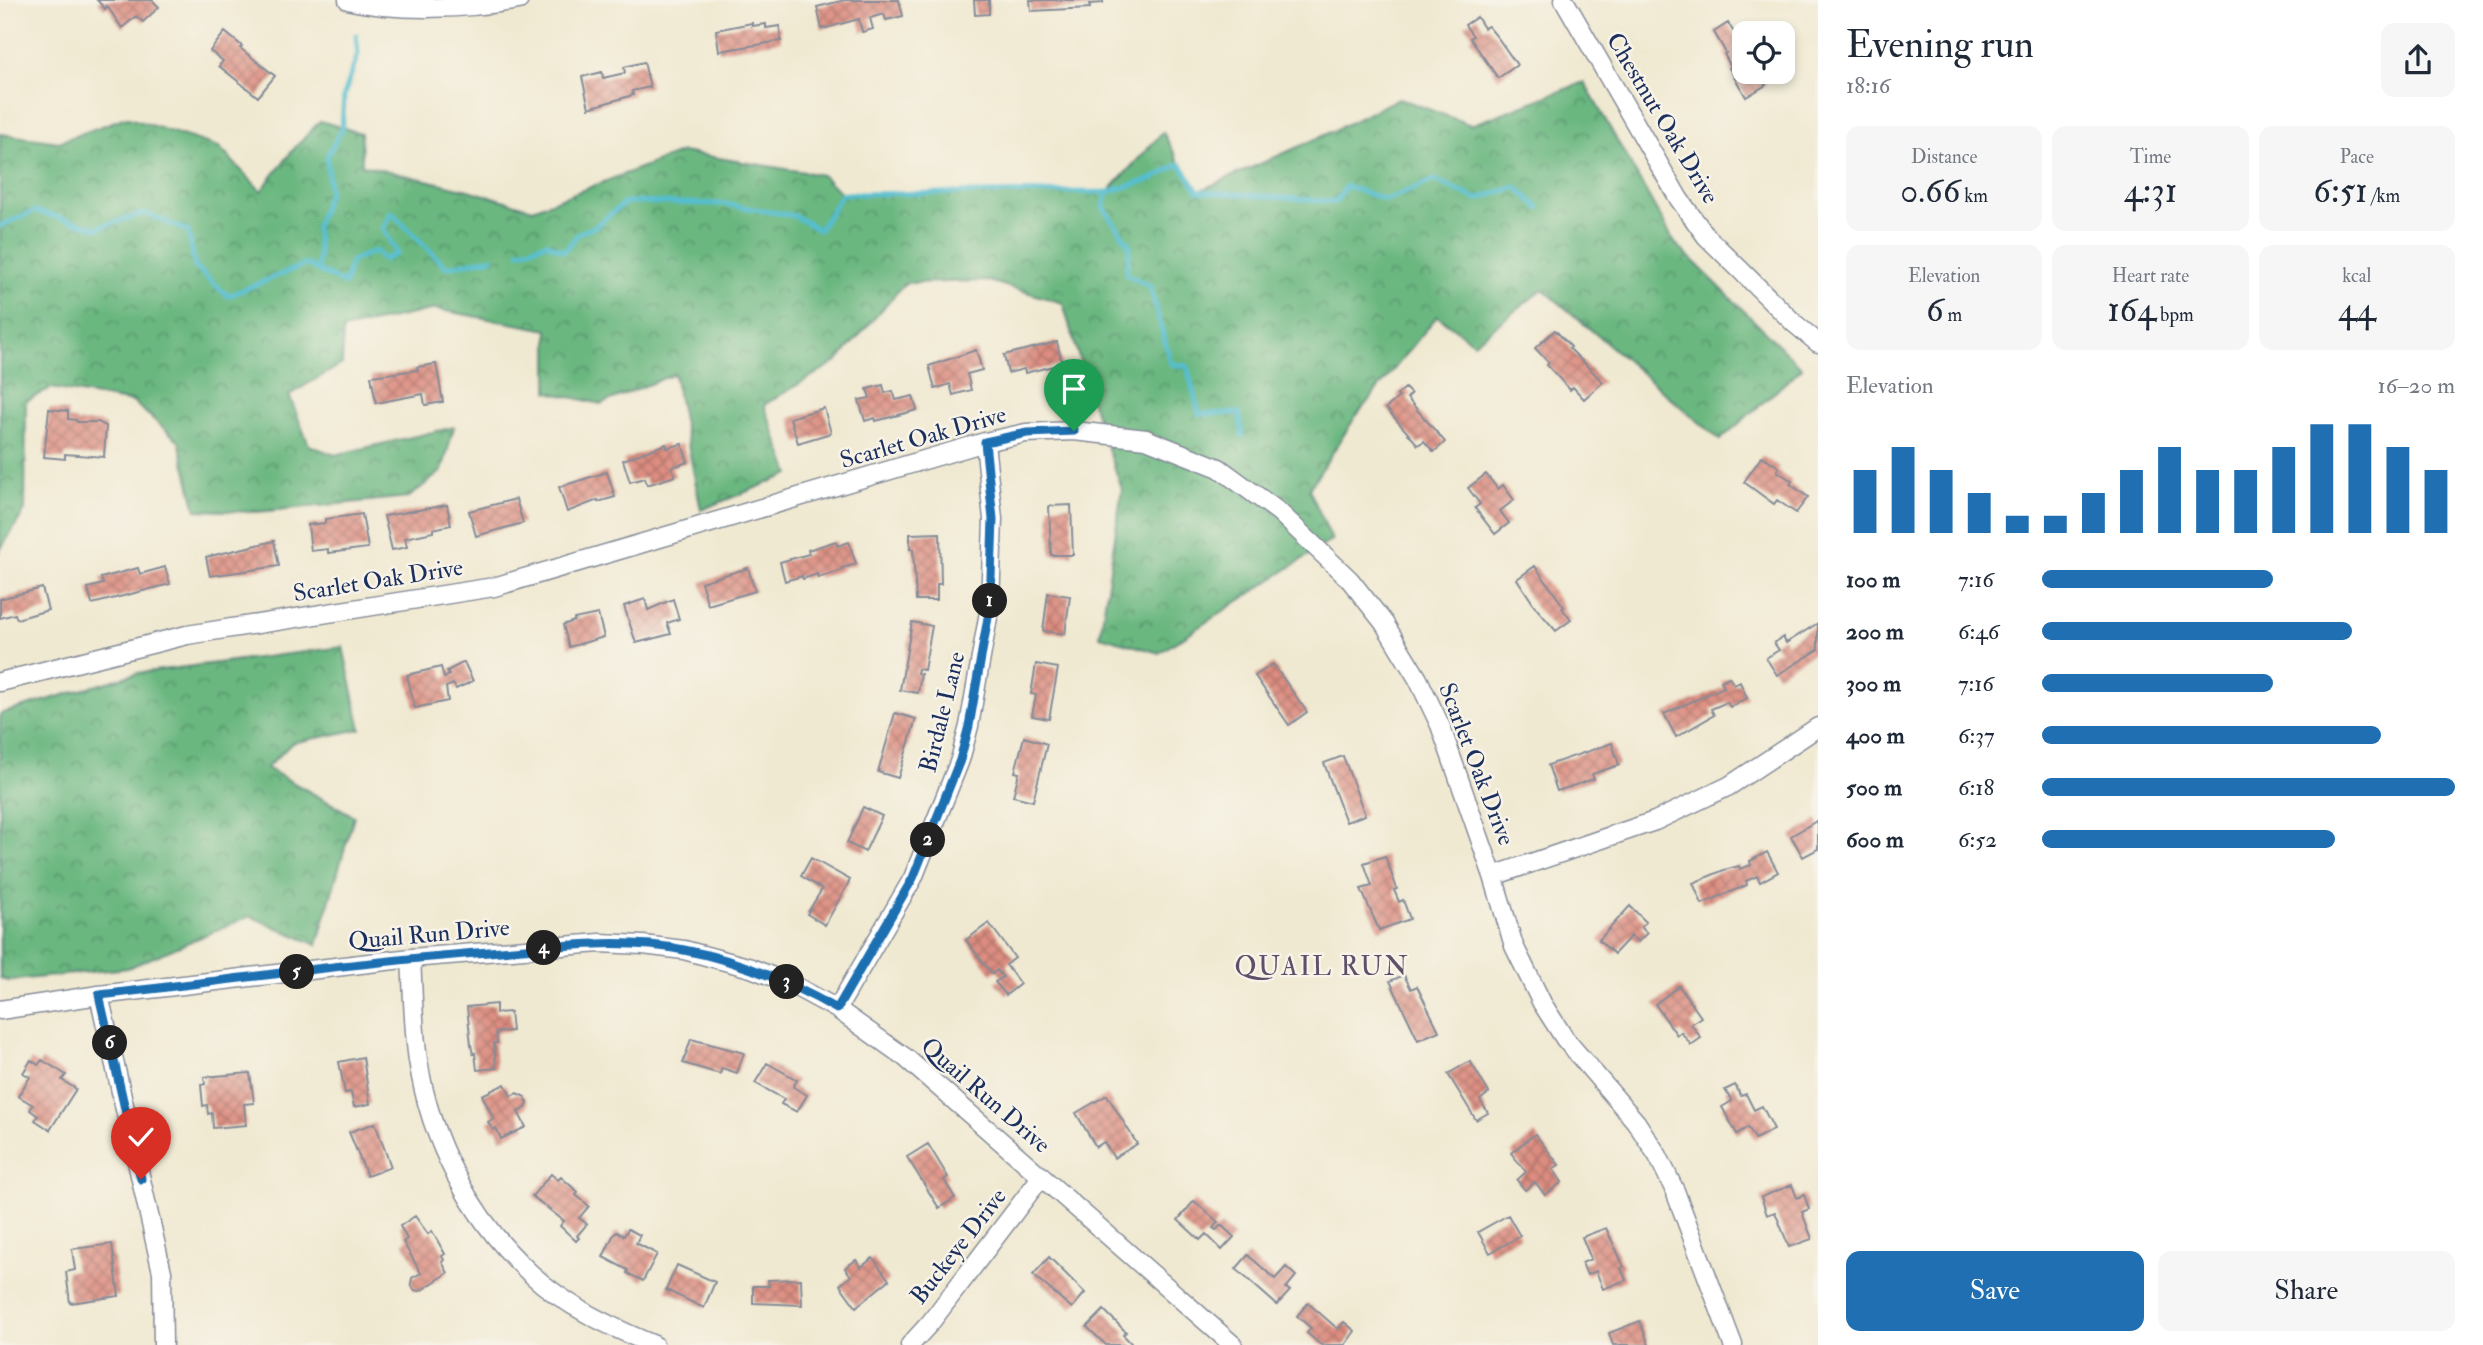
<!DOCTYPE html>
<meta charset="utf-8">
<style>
body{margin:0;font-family:"IM FELL Double Pica",serif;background:#f6f6f7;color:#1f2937;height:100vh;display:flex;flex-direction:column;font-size:26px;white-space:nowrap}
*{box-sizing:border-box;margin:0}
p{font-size:23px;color:#747a83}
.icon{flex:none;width:38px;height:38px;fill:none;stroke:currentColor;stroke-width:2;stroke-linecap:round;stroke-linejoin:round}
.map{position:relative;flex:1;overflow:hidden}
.sheet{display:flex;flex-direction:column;background:#fff;width:665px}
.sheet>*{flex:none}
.tools{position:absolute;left:1732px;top:21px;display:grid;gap:14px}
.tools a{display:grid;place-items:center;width:63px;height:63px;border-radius:14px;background:#fff;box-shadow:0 4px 10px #0003;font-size:35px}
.pin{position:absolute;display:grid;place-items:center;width:60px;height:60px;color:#fff;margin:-72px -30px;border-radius:50% 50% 50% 0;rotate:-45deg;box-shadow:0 0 7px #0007}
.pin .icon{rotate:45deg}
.km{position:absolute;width:35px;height:35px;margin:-18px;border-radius:50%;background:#222;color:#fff;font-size:19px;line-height:35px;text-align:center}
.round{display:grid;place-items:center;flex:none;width:74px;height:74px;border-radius:14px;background:#f6f6f7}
.head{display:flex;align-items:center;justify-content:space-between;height:119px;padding:0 28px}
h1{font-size:38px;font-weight:600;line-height:52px}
.metrics{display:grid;grid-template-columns:repeat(3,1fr);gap:10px;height:119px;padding:7px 28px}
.metrics div{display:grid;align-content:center;border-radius:14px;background:#f6f6f7;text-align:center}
.metrics b{font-size:35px;font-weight:600}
.metrics small{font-size:19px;font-weight:400}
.metrics p{font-size:19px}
.chart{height:196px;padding:14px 28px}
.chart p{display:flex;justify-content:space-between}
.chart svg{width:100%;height:126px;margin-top:7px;stroke:#1f6fb2;stroke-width:6}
.action{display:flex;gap:14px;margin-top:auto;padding:14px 28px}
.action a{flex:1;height:80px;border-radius:14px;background:#1f6fb2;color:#fff;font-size:28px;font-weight:600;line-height:80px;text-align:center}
.action a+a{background:#f6f6f7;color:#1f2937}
ul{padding:0 28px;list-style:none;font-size:23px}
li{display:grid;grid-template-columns:112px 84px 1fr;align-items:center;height:52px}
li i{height:18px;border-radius:9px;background:#1f6fb2}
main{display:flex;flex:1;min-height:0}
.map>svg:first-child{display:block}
.forest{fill:url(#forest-crowns);stroke:#42736f;stroke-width:2}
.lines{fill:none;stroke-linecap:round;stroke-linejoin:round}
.stream{stroke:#54bed0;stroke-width:5}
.building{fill:url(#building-cross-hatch)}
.street-casing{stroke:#868c98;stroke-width:21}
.street{stroke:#fff;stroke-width:18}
.route-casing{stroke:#fff;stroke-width:14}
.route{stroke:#1f6fb2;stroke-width:9}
.labels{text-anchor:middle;stroke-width:5;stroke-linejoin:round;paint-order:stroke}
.street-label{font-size:24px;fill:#1b2f5e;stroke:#f7f3e8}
.neighbourhood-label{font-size:26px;letter-spacing:2px;fill:#5f506a;stroke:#f7f3e8}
</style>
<main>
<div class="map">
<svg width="1818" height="1345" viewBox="0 0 1818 1345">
<defs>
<pattern id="forest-crowns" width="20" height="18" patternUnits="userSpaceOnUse" patternTransform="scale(1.75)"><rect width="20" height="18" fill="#6ab780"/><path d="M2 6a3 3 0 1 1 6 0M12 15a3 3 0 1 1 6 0" fill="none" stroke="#56956c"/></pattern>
<pattern id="building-cross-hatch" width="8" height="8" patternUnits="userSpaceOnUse" patternTransform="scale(1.75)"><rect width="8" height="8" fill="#dd8d80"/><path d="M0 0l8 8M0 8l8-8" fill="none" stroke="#b2746c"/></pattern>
</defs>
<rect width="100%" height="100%" fill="#f7f3e8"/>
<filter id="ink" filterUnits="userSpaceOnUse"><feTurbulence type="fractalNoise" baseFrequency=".0143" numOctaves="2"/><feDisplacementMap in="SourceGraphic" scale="14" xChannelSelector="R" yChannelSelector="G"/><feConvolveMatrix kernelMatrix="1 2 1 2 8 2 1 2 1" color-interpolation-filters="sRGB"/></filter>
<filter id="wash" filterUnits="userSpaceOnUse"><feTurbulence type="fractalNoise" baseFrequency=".00686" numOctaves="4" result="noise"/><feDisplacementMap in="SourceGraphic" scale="28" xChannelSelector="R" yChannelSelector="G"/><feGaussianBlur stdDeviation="1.57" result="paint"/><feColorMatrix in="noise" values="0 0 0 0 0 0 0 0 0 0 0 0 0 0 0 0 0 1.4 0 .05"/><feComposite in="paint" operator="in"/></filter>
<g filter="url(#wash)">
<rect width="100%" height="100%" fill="#f0e9d1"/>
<!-- forest -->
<path class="forest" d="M1584,82L1675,243L1802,368L1720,440L1543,289L1474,343L1437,316L1356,416L1309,489L1332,540L1159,653L1100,636L1122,489L1091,400L1063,303L989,281L905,283L837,361L764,405L790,474L701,510L674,374L601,404L548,392V330L435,309L343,329L342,364L289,395L309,445L335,455L454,427L442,471L409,497L257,512L196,510L179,441L133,402L51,388L26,401L25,510L0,550V134L59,142L126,117L219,147L261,191L292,151L320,121L361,133L362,165L468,190L533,209L682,152L822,175L842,194L1108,192L1163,132L1180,164L1199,191L1327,134L1399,98L1471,125Z
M343,647L361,729L292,743L266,768L354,816L317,945L250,916L128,968L7,981L0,978V714L138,673Z"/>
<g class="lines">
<!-- stream -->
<path class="stream" d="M1108,192L1103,207L1130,246L1126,274L1150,286L1171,364L1187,366L1199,414L1239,413L1243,436
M0,226L35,211L97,228L145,213L188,231L195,267L228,296L306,264L345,284L351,261L375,251L384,260L397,253L383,229L391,212L446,267L492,258
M519,252L547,243L564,251L579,233L594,227L626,202L724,204L795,216L819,230L842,194L1108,192L1152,179L1180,164L1198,191L1336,202L1346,186L1386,200L1435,180L1477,199L1516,187L1539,208
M317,270L319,255L316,227L329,191L327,156L342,129L344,95L358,54L356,35"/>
</g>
<g id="blocks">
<!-- building -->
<path class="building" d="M97,0H152L159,7L143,22L136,16L122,28L107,6L105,9Z
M845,0H899L903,16L886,20L884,14L870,18L873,29L862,32L859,19L822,29L817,7Z
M974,0H989V14L975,15Z
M1030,0H1103V3L1089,4L1090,8L1031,11Z
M1477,17L1484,28L1488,26L1498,38L1517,65L1498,78L1470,38L1473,36L1465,25Z
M752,23V26L766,24V28L780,26L781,41L719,51L716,30Z
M1728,23L1745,50V72H1758L1766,85L1746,97L1729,68L1731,67L1724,54L1726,53L1714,32Z
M225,32L242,46L240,48L275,76L258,97L219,66L223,61L210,51Z
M644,62L650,87L632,91L633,95L589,108L582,77L602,72L603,78L625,73L624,67Z
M1555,330L1571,347L1569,348L1603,382L1584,399L1573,387L1570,390L1547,365L1549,363L1535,348Z
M1057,342L1062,364L1025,373L1024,369L1008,373L1004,355Z
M976,350L982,370L967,374L971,390L953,395L950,384L935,389L929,366Z
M436,364L443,402L425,405L423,394L376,403L371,376L418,370L417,367Z
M883,385L885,393L893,391L896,400L913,396L917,410L876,421L875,418L865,421L859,400L870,398L867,389Z
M1405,388L1411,394L1407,398L1445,442L1434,452L1424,441L1418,445L1386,408L1399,397L1397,395Z
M824,408L831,433L798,443L790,418Z
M49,409L68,411V419L76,420L77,422H98L106,426L104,457L65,454V459L44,457Z
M666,444L667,448L682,444L688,462L672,467L675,476L647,485L645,478L630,482L623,460Z
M1762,456L1779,467L1777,471L1792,481L1790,484L1808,497L1796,513L1777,500L1774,504L1744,482Z
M607,472L615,497L598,502V500L567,512L559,487Z
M1486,474L1498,489L1503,485L1514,500L1500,511L1509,523L1495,534L1475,508L1480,504L1468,488Z
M516,499L523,523L476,536L469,511Z
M447,505L451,525L433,529V532L405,538L407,547L392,550L384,516Z
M1071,505L1073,555H1051L1049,506Z
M362,514L368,548L328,553V549L311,551L308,525L325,523V519Z
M940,533L941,584H937V600H916L913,549H910V534Z
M274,541L279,566L210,576L206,557Z
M836,541L837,546L849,542L856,564L842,568L843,570L818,578L817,574L803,579L802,576L785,581L780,562L809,554L808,550Z
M1535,566L1564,607L1562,608L1571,620L1556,631L1536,608L1517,579Z
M165,567L170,584L92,604L88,588L103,584L101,578L138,568L140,574Z
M748,568L755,591L708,605L701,582Z
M42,588L48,610L17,619L15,614L0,618V599Z
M1048,593L1070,596L1065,634L1043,631Z
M645,599L648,610L673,599L679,619L667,623L671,634L636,643L624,606Z
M598,614L604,637L569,647L563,625L574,621V619Z
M912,622L932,626L924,670L918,669L917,673L921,674L918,693L900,690Z
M1818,623V650L1777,675L1766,658L1779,650L1774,643L1783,637L1786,643Z
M464,662L473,681L456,689L453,684L446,687L448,701L415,708L407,675L441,667L444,678L449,675L447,671Z
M1036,664L1058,668L1049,719L1032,716L1036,695L1031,694Z
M1273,664L1307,712L1289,725L1255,676Z
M1729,677L1734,685L1740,682L1747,698L1730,707L1727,702L1711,709L1714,715L1676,737L1664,714L1724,687L1721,681Z
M895,713L916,719L898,778L878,772Z
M1024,737L1047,744L1033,801L1013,796L1019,773L1015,772Z
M1612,743L1619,765L1592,774L1594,779L1557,791L1548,765Z
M1343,756L1365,815L1346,822L1324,763Z
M863,807L882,816L865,852L847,843Z
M1818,820V849L1803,857L1791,836Z
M1767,852L1778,872L1760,882L1757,876L1746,881L1747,885L1702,904L1693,883L1724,870L1739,866L1740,869L1751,865L1750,861Z
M1385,856L1397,889L1394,890L1399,902L1403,900L1410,919L1379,930L1361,889L1372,886L1364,863Z
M811,858L850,880L825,925L807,914L822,889L801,876Z
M1630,906L1646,922L1641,927L1647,933L1638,942L1631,936L1614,954L1599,940Z
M989,923L1015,958L1006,965L1020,984L1006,995L995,982L1003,977L997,970L992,974L966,940Z
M1404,975L1411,989L1417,986L1439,1031L1418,1040L1390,981Z
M1679,986L1701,1017L1691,1024L1701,1038L1691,1045L1681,1032L1677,1035L1655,1004Z
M496,1004V1013L510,1012L512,1031L496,1032L497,1043H494L496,1068L477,1070L475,1053L473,1054L471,1045L467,1007Z
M691,1039L744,1053L737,1073L722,1068L720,1074L683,1063Z
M363,1057L370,1104L354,1107L351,1092L345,1093L339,1062Z
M31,1060L38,1065L42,1060L60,1071L66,1075L62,1080L76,1089L50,1130L35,1120L38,1116L30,1110L33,1105L18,1096L30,1077L23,1073Z
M1470,1061L1489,1093L1480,1100L1488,1113L1476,1120L1448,1074Z
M767,1063L797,1080L793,1087L807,1095L797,1112L781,1104L784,1099L755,1083Z
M250,1073L254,1103L244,1104L246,1125L213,1128L212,1113L208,1114L207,1105L203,1106L201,1085L205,1084L204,1077Z
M505,1084L511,1096L517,1093L525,1097L528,1103L526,1108L518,1112L526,1127L501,1139L496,1128L493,1130L488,1122L494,1119L482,1095Z
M1735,1085L1741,1096L1746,1094L1754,1110L1762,1106L1774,1129L1755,1139L1748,1127L1737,1134L1722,1107L1732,1101L1725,1090Z
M1107,1095L1137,1144L1114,1158L1104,1142L1096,1147L1076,1113Z
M375,1123L391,1167L367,1176L349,1132Z
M1535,1134L1559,1165L1553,1169L1562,1182L1545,1195L1535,1182L1525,1190L1517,1180L1526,1172L1511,1153Z
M928,1144L948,1177L944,1180L955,1198L939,1208L907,1157Z
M551,1174L558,1180L561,1177L578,1192L576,1195L589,1206L579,1218L587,1224L577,1236L579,1238L576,1241L560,1226L564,1221L532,1196Z
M1792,1185L1797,1198L1804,1195L1809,1209L1802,1212L1812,1239L1789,1247L1775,1212L1767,1215L1761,1197Z
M1194,1201L1218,1222L1213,1228L1216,1230L1221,1225L1234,1237L1222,1250L1206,1234L1200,1240L1178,1220Z
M1508,1215L1520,1236L1490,1253L1478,1232Z
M415,1216L428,1234L432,1231L445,1254L442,1256L444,1260L442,1262L448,1273L420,1291L414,1290L411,1284L412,1278L421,1273L403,1242L407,1239L400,1226Z
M1606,1228L1624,1267L1621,1268L1626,1280L1603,1289L1596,1271L1587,1275L1582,1263L1591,1259L1582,1237Z
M628,1229L640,1235L636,1243L657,1254L643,1281L627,1273L628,1270L603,1257L614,1234L617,1232L624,1236Z
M112,1244L119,1296L70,1303L66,1272L75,1270L72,1249Z
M1248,1255L1275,1279L1286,1267L1296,1276L1286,1288L1290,1291L1277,1305L1236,1269Z
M1049,1257L1085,1293L1072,1308L1033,1275Z
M873,1258L889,1280L856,1307L840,1285L851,1276L845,1268L856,1260L861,1267Z
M677,1265L715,1282L704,1308L666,1290Z
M801,1279L802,1305L753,1303V1286H769L768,1280Z
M1308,1303L1338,1329L1344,1322L1355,1331L1345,1345H1321L1307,1333L1311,1328L1297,1316Z
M1104,1310L1126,1332L1123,1335L1133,1345H1106L1087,1327Z
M1640,1321L1649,1345H1613L1609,1333Z"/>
</g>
</g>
<g filter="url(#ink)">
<use href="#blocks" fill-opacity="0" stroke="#868c98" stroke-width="2"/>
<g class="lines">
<!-- street casing -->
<g class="street-casing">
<path id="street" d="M348,0C397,12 469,9 519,0
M1564,0L1679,199L1706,236L1794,323L1818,343
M0,682L187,635L494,587L985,442L1026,433L1074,431L1146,439L1219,468L1279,512L1350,580L1384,623L1418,679L1440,725L1493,876L1514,946L1542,1003L1565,1039L1636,1122L1658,1156L1675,1191L1733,1345
M1493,876L1655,821L1729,786L1818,727
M411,958C413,992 413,1027 418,1060C430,1140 470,1218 530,1273C565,1306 611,1327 654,1345
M99,995L162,1272L163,1345
M837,1009L913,878L960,760L969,726L990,606L993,519L985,442
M0,1010L99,995L411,958L600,943L643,945L684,950L751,968L791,984L837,1009L906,1058L1233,1345
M910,1345L930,1323L1042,1176"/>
</g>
<!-- street -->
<use href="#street" class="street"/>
</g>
</g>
<g class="lines" filter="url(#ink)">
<!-- route casing -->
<g class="route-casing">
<path id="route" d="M141,1179L99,995C229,980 358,962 489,952C553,947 620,937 684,950C739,960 789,982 837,1009L913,878L960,760L969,726L990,606L993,519L985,442L1027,433L1074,431"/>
</g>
<!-- route -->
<use href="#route" class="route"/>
</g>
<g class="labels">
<!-- street labels -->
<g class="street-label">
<text transform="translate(1663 118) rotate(59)" y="8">Chestnut Oak Drive</text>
<text transform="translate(923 437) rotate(-16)" y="8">Scarlet Oak Drive</text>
<text transform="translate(378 580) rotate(-9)" y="8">Scarlet Oak Drive</text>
<text transform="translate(942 712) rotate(-76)" y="8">Birdale Lane</text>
<text transform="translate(1477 764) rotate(69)" y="8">Scarlet Oak Drive</text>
<text transform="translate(429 934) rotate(-5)" y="8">Quail Run Drive</text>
<text transform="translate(986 1095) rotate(41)" y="8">Quail Run Drive</text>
<text transform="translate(958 1246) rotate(-52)" y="8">Buckeye Drive</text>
</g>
<!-- neighbourhood labels -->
<g class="neighbourhood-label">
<text x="1322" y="975">QUAIL RUN</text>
</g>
</g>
</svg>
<div class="tools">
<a><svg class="icon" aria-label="locate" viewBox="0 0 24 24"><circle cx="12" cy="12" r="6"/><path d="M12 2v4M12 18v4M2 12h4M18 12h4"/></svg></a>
</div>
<div class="pin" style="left:1074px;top:431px;background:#1e9e55"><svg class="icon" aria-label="arrive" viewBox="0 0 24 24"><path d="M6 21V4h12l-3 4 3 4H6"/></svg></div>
<div class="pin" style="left:141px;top:1179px;background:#d93025"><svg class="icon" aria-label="check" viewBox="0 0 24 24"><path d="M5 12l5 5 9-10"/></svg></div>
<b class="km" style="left:990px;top:601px">1</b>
<b class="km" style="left:928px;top:840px">2</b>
<b class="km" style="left:787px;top:982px">3</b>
<b class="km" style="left:544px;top:948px">4</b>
<b class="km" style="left:297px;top:972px">5</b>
<b class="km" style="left:110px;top:1043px">6</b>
</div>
<section class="sheet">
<div class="head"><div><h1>Evening run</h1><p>18:16</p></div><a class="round"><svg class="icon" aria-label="share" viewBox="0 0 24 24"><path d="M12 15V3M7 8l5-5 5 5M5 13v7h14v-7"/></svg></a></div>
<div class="metrics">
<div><p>Distance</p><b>0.66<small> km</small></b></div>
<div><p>Time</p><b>4:31</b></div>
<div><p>Pace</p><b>6:51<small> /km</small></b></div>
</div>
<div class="metrics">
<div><p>Elevation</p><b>6<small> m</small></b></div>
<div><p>Heart rate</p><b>164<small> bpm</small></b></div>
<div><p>kcal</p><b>44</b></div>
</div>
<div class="chart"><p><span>Elevation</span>16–20 m</p>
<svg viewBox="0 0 160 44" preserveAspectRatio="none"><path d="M5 44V22M15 44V14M25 44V22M35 44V30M45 44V38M55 44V38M65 44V30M75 44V22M85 44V14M95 44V22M105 44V22M115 44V14M125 44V6M135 44V6M145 44V14M155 44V22"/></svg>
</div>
<ul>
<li><b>100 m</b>7:16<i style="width:56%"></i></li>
<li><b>200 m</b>6:46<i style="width:75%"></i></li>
<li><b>300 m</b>7:16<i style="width:56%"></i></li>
<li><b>400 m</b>6:37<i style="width:82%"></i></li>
<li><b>500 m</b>6:18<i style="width:100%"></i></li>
<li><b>600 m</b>6:52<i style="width:71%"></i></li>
</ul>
<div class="action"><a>Save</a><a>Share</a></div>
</section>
</main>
